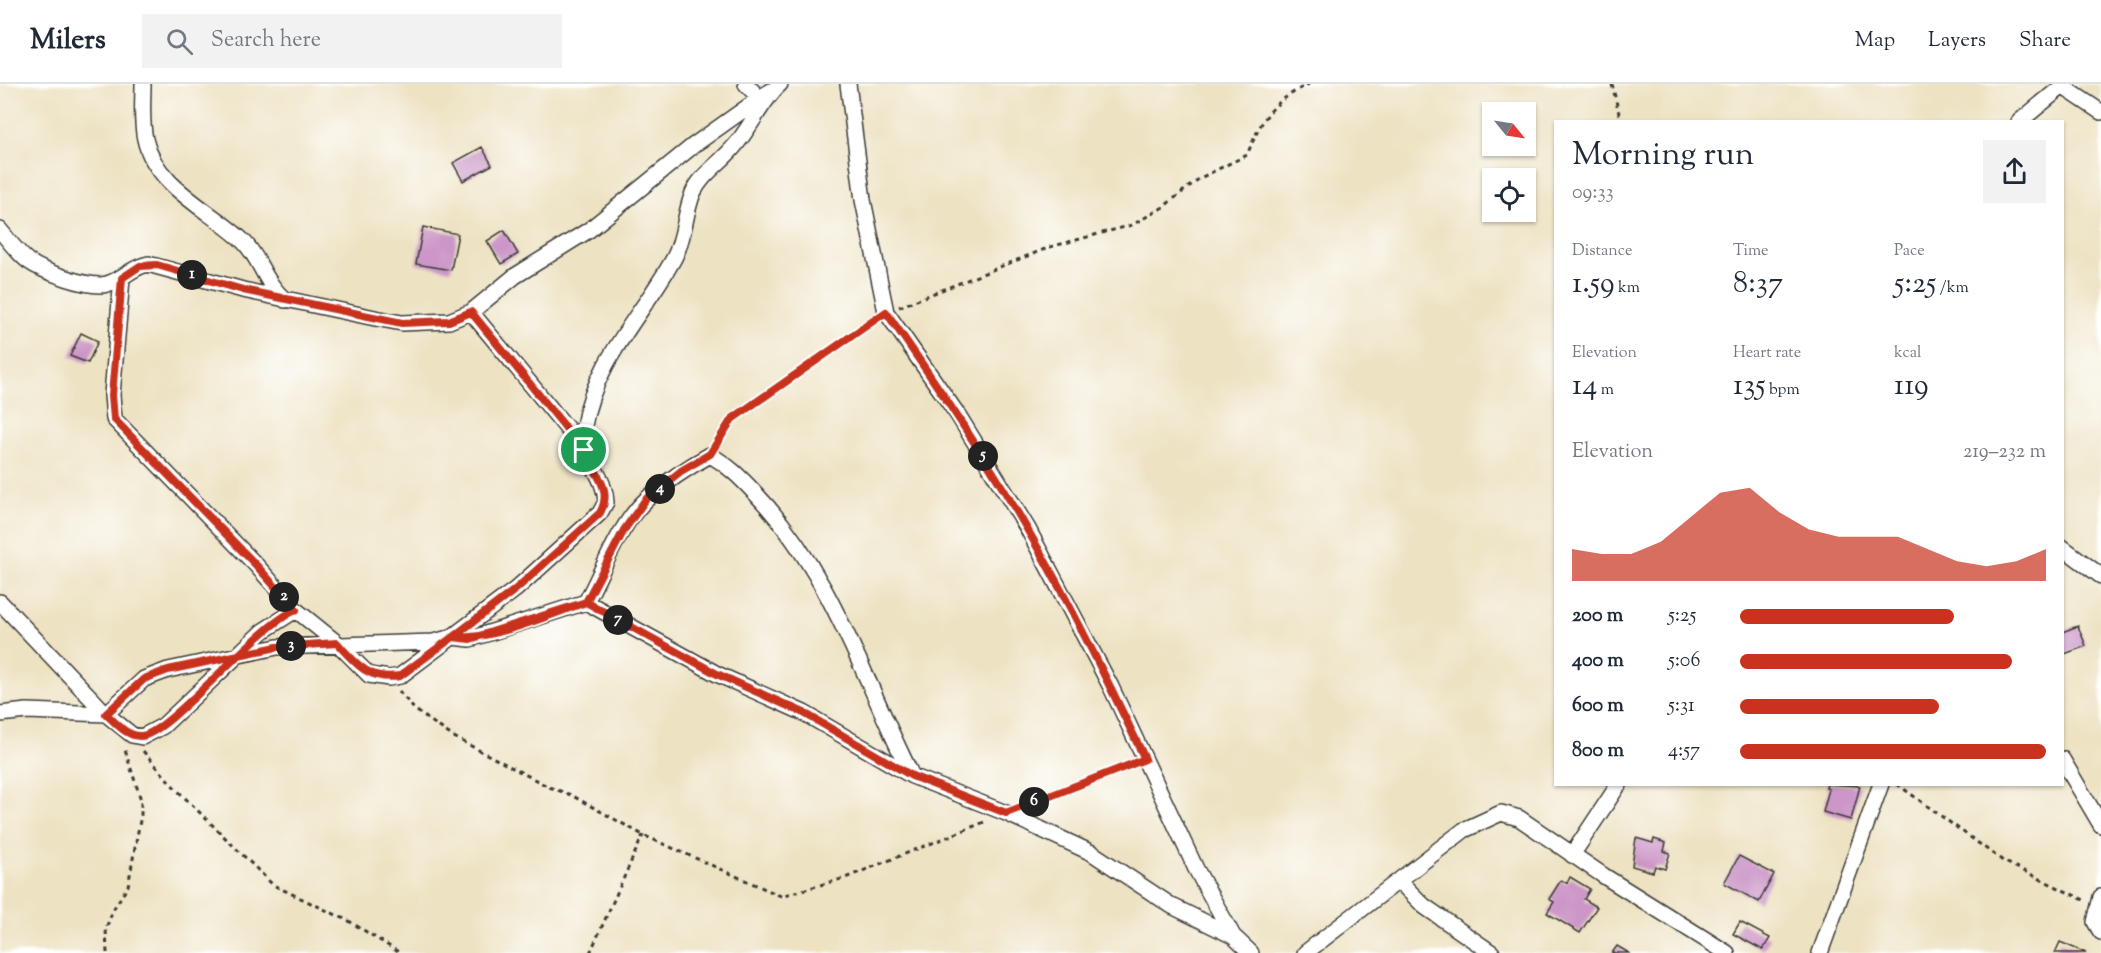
<!DOCTYPE html>
<meta charset="utf-8">
<style>
body{margin:0;font-family:"Sorts Mill Goudy",serif;background:#f2f2f3;color:#1f2937;height:100vh;display:flex;flex-direction:column;font-size:22px;white-space:nowrap}
*{box-sizing:border-box;margin:0}
p{font-size:20px;color:#747a83}
.icon{flex:none;width:33px;height:33px;fill:none;stroke:currentColor;stroke-width:2;stroke-linecap:round;stroke-linejoin:round}
.map{position:relative;flex:1;overflow:hidden}
.side{position:absolute;left:1554px;top:36px;width:510px;height:666px;display:flex;flex-direction:column;background:#fff;border-radius:0px;box-shadow:0 2px 4px #0004}
.side>*{flex:none}
.needle{width:39px;rotate:120deg}
.tools{position:absolute;left:1482px;top:18px;display:grid;gap:12px}
.tools a{display:grid;place-items:center;width:54px;height:54px;border-radius:0px;background:#fff;box-shadow:0 2px 4px #0004;font-size:30px}
.pin{position:absolute;display:grid;place-items:center;width:51px;height:51px;color:#fff;margin:-26px;border:3px solid #fff;border-radius:50%;box-shadow:0 2px 6px #0007}
.km{position:absolute;width:30px;height:30px;margin:-15px;border-radius:50%;background:#222;color:#fff;font-size:16px;line-height:30px;text-align:center}
.round{display:grid;place-items:center;flex:none;width:63px;height:63px;border-radius:0px;background:#f2f2f3}
.overview{display:flex;align-items:center;justify-content:space-between;height:102px;padding:0 18px}
h1{font-size:33px;font-weight:600;line-height:45px}
.stats{display:grid;grid-template-columns:repeat(3,1fr);gap:9px;height:102px;padding:6px 18px}
.stats div{display:grid;align-content:center}
.stats b{font-size:30px;font-weight:600}
.stats small{font-size:16px;font-weight:400}
.stats p{font-size:16px}
.chart{height:168px;padding:12px 18px}
.chart p{display:flex;justify-content:space-between}
.chart svg{width:100%;height:108px;margin-top:6px;fill:#c8321e;opacity:.7}
ul{padding:0 18px;list-style:none;font-size:20px}
li{display:grid;grid-template-columns:96px 72px 1fr;align-items:center;height:45px}
li i{height:15px;border-radius:8px;background:#c8321e}
header{display:flex;align-items:center;gap:36px;box-sizing:border-box;height:84px;padding:0 30px;background:#fff;border-bottom:2px solid #e0e1e3}
header strong{font-size:28px}
nav{display:flex;gap:33px;margin-inline-start:auto;font-size:21px}
.search{width:420px;height:54px;background:#f2f2f3;display:flex;align-items:center;gap:15px;box-sizing:border-box;padding:0 21px;border-radius:0px;color:#747a83;font-size:22px}
.map>svg:first-child{display:block}
.building{fill:#cc97c8}
.lines{fill:none;stroke-linecap:round;stroke-linejoin:round}
.minor-casing{stroke:#3b3a35;stroke-width:18}
.path{stroke:#3b3a35;stroke-width:3;stroke-dasharray:4.5 4.5;stroke-linecap:butt}
.minor{stroke:#fff;stroke-width:15}
.route-casing{stroke:#fff;stroke-width:12}
.route{stroke:#c8321e;stroke-width:8}
</style>
<header>
<strong>Milers</strong>
<div class="search"><svg class="icon" aria-label="search" viewBox="0 0 24 24"><circle cx="10" cy="10" r="6"/><path d="M15 15l6 6"/></svg>Search here</div>
<nav><a>Map</a><a>Layers</a><a>Share</a></nav>
</header>
<div class="map">
<svg width="2101" height="869" viewBox="0 0 2101 869">
<rect width="100%" height="100%" fill="#fff"/>
<filter id="ink" filterUnits="userSpaceOnUse"><feTurbulence type="fractalNoise" baseFrequency=".0167" numOctaves="2"/><feDisplacementMap in="SourceGraphic" scale="12" xChannelSelector="R" yChannelSelector="G"/><feConvolveMatrix kernelMatrix="1 2 1 2 8 2 1 2 1" color-interpolation-filters="sRGB"/></filter>
<filter id="wash" filterUnits="userSpaceOnUse"><feTurbulence type="fractalNoise" baseFrequency=".008" numOctaves="4" result="noise"/><feDisplacementMap in="SourceGraphic" scale="24" xChannelSelector="R" yChannelSelector="G"/><feGaussianBlur stdDeviation="1.35" result="paint"/><feColorMatrix in="noise" values="0 0 0 0 0 0 0 0 0 0 0 0 0 0 0 0 0 1.4 0 .05"/><feComposite in="paint" operator="in"/></filter>
<g filter="url(#wash)">
<rect width="100%" height="100%" fill="#ede2c2"/>
<g id="blocks">
<!-- building -->
<path class="building" d="M482,63L492,81L463,97L453,79Z
M423,143L458,150L451,186L416,180Z
M504,146L518,170L501,180L487,157Z
M81,249L98,257L88,279L70,272Z
M2078,542L2086,562L2062,571V548Z
M1827,700L1860,702L1851,736L1823,728L1829,705L1826,704Z
M1636,754L1653,759L1654,755L1666,759L1664,767L1670,769L1665,785L1655,782L1653,788L1632,782Z
M1739,772L1774,790L1759,818L1724,799Z
M1570,793L1590,805L1584,815L1597,823L1580,849L1547,829L1554,818L1549,815L1561,796L1567,799Z
M1740,838L1770,854L1763,866L1733,850Z
M2060,858L2086,869H2055Z
M1617,862L1629,869H1612Z"/>
</g>
</g>
<g filter="url(#ink)">
<use href="#blocks" fill-opacity="0" stroke="#3b3a35" stroke-width="1.5"/>
<g class="lines">
<!-- minor casing -->
<g class="minor-casing">
<path id="minor" d="M143,0C143,18 141,38 145,55C155,103 212,127 243,157C261,175 263,197 285,216
M746,0L759,14
M848,0L863,116L886,228L958,331L1028,445L1111,603L1196,785L1233,852
M2062,2L2101,28
M2019,38L2065,0
M0,146C8,156 18,169 28,177C42,187 90,205 107,200C122,196 132,183 148,180L243,206L375,234L402,239L449,237L471,228L515,192L589,146L694,61L770,7
M122,194L112,311L114,335L256,481L296,526
M471,228L584,365
M2062,463L2101,492
M0,518L106,630L144,595L168,586L277,563L433,558L453,553L470,555L586,518C604,485 619,440 648,414C667,397 688,383 710,371C728,381 741,394 755,409C832,489 863,595 912,692
M586,518L717,590L804,629L912,692L1006,729L1092,769L1172,822L1233,852L1251,869
M0,630L27,627L106,630L132,651L142,653L163,642L263,547L296,526L337,559L369,591L389,594L400,592L516,505L600,429L606,418C605,388 579,375 584,342C594,278 644,229 674,174C685,154 684,131 693,109C701,91 719,80 732,65C750,46 761,17 780,0
M2062,675L2101,741
M1572,771L1619,700
M1399,797L1424,822L1492,869
M2101,813L2095,838L2101,848
M1305,869L1464,746L1501,729L1519,734L1604,792L1727,869
M1820,869L1881,700"/>
</g>
<!-- path -->
<path class="path" d="M1612,0L1621,38
M899,223L1050,163L1132,141L1162,124L1200,94L1247,71C1263,32 1271,19 1309,0
M718,358L732,335L875,236
M399,607L414,625L452,652L549,703L571,711L643,751L781,812L845,794L987,737
M143,667L176,705L273,801L349,837L400,869
M1897,700L2003,777L2086,817
M1027,721L1132,680
M107,869L106,844L114,824L128,802L141,731V716L124,663
M590,869L643,751"/>
<!-- minor -->
<use href="#minor" class="minor"/>
</g>
</g>
<g class="lines" filter="url(#ink)">
<!-- route casing -->
<g class="route-casing">
<path id="route" d="M584,366L471,228L449,237L402,239L243,206L157,181L140,182L122,194L112,311L114,335L256,481L296,526C256,542 167,653 140,652C126,652 115,638 106,630L144,595L168,586L277,563L337,559C356,580 369,597 400,592L453,553L470,555L586,518L624,446L646,415L681,387L710,370L732,335L886,228C936,299 984,370 1027,445C1070,519 1108,598 1145,675L1006,729L912,692L804,629L717,590L586,518C551,530 487,558 453,553L516,505L600,429C614,404 593,388 584,366"/>
</g>
<!-- route -->
<use href="#route" class="route"/>
</g>
</svg>
<div class="tools">
<a><svg class="needle" viewBox="-14 -14 28 28"><path d="M0-13l5 13h-10z" fill="#e53935"/><path d="M0 13l5-13h-10z" fill="#747a83"/></svg></a>
<a><svg class="icon" aria-label="locate" viewBox="0 0 24 24"><circle cx="12" cy="12" r="6"/><path d="M12 2v4M12 18v4M2 12h4M18 12h4"/></svg></a>
</div>
<div class="pin" style="left:584px;top:366px;background:#1e9e55"><svg class="icon" aria-label="arrive" viewBox="0 0 24 24"><path d="M6 21V4h12l-3 4 3 4H6"/></svg></div>
<b class="km" style="left:192px;top:191px">1</b>
<b class="km" style="left:284px;top:513px">2</b>
<b class="km" style="left:291px;top:562px">3</b>
<b class="km" style="left:660px;top:405px">4</b>
<b class="km" style="left:983px;top:372px">5</b>
<b class="km" style="left:1034px;top:718px">6</b>
<b class="km" style="left:618px;top:536px">7</b>
<section class="side">
<div class="overview"><div><h1>Morning run</h1><p>09:33</p></div><a class="round"><svg class="icon" aria-label="share" viewBox="0 0 24 24"><path d="M12 15V3M7 8l5-5 5 5M5 13v7h14v-7"/></svg></a></div>
<div class="stats">
<div><p>Distance</p><b>1.59<small> km</small></b></div>
<div><p>Time</p><b>8:37</b></div>
<div><p>Pace</p><b>5:25<small> /km</small></b></div>
</div>
<div class="stats">
<div><p>Elevation</p><b>14<small> m</small></b></div>
<div><p>Heart rate</p><b>135<small> bpm</small></b></div>
<div><p>kcal</p><b>119</b></div>
</div>
<div class="chart"><p><span>Elevation</span>219–232 m</p>
<svg viewBox="0 0 160 44" preserveAspectRatio="none"><path d="M0 44V31L10 33L20 33L30 28L40 18L50 8L60 6L70 16L80 23L90 26L100 26L110 26L120 31L130 36L140 38L150 36L160 31V44z"/></svg>
</div>
<ul>
<li><b>200 m</b>5:25<i style="width:70%"></i></li>
<li><b>400 m</b>5:06<i style="width:89%"></i></li>
<li><b>600 m</b>5:31<i style="width:65%"></i></li>
<li><b>800 m</b>4:57<i style="width:100%"></i></li>
</ul>
</section>
</div>
